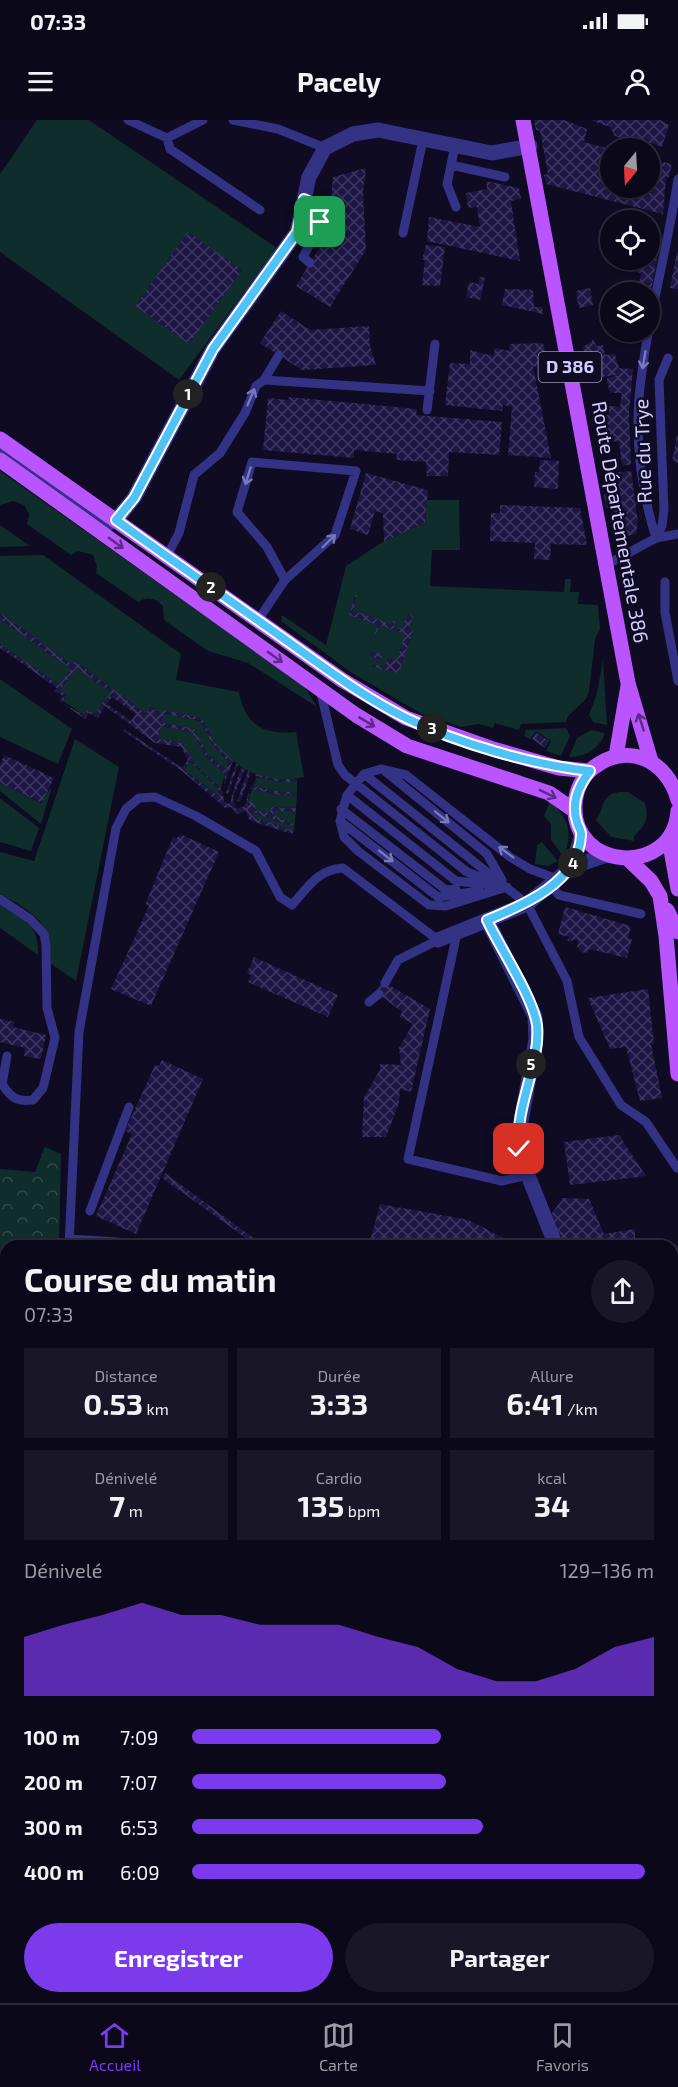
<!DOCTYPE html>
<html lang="fr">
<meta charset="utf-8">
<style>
body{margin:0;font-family:"Exo 2",sans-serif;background:#191627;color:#f1f3f6;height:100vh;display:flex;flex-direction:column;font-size:22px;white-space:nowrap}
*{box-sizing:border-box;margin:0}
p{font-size:20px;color:#9a9aa2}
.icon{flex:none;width:33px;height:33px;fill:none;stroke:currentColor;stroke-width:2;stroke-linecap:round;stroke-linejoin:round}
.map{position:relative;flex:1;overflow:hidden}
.sheet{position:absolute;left:0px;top:1120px;width:678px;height:764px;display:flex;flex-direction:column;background:#0b081a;border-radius:18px 18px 0 0;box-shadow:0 2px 4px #0004,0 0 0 2px #2b2939}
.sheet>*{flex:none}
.needle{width:39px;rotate:198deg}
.tools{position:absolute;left:600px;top:18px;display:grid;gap:12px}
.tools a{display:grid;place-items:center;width:60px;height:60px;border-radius:50%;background:#0b081a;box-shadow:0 2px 4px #0004,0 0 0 2px #2b2939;font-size:30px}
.pin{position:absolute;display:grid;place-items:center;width:51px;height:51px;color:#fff;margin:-26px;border-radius:12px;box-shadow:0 3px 9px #0006}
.km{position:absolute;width:30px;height:30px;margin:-15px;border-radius:50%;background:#222;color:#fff;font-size:16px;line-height:30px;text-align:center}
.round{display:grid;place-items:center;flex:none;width:63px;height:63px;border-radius:32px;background:#191627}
.headline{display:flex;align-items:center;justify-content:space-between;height:102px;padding:0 24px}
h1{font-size:33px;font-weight:700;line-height:45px}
.metrics{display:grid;grid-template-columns:repeat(3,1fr);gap:9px;height:102px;padding:6px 24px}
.metrics div{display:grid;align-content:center;border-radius:0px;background:#191627;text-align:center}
.metrics b{font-size:30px;font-weight:700}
.metrics small{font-size:16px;font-weight:400}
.metrics p{font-size:16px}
.chart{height:168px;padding:12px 24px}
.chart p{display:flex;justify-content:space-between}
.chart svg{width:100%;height:108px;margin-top:6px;fill:#7c3aed;opacity:.7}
.action{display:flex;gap:12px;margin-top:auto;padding:12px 24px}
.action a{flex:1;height:69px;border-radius:36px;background:#7c3aed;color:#fff;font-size:24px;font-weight:700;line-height:69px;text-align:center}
.action a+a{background:#191627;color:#f1f3f6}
ul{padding:0 24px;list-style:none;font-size:20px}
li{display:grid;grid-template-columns:96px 72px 1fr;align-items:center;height:45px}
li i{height:15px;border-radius:8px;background:#7c3aed}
.status{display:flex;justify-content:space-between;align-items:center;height:42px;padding:0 30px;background:#0b081a;direction:ltr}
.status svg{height:16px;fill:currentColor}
header{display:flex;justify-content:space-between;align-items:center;height:78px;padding:0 24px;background:#0b081a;font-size:27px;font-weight:700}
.tabs{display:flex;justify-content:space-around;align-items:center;height:84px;border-top:2px solid #2b2939;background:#0b081a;font-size:16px;color:#9a9aa2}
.tabs a{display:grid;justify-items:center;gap:3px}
.tabs .current{color:#7c3aed}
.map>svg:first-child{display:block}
.green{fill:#0e2d2b}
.forest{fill:url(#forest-crowns)}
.building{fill:url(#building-cross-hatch);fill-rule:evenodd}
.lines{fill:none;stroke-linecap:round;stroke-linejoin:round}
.service{stroke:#333285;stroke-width:9}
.minor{stroke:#333285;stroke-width:15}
.primary{stroke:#ba54ff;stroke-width:15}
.oneway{stroke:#7a78bc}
.oneway2{stroke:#5c2c85}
.route-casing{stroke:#fff;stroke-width:12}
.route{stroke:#4fc3f7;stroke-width:8}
.labels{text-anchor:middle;stroke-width:5;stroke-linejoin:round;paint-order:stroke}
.shield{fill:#0f0b22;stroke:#9793bd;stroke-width:1.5}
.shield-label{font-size:18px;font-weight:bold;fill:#d1cdff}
.street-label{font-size:20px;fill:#d1cdff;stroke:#0f0b22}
</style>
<div class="status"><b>07:33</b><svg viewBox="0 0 49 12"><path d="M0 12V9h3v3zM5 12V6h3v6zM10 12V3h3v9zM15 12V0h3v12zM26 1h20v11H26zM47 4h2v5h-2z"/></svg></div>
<header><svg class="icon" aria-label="menu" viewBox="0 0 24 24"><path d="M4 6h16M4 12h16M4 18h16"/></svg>Pacely<svg class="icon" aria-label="person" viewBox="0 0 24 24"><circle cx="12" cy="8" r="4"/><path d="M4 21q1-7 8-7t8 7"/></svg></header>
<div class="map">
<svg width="678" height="1883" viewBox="0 0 678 1883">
<defs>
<pattern id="forest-crowns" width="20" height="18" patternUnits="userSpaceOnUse" patternTransform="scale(1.5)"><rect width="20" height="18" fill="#0e2d2b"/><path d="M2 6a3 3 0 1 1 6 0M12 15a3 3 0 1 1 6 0" fill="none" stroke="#304a4b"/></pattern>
<pattern id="building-cross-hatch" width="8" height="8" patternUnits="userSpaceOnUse" patternTransform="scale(1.5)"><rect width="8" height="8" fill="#1e1645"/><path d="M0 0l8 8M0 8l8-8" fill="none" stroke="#3e3761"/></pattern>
</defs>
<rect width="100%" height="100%" fill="#0f0b22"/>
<!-- green -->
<path class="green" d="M37,0H89L277,128L179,260L0,132V54Z
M0,351L304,566L317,587L248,543L208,531L164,500L163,486C155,478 148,476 138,482L96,453L97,446L93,435L78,431L71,435L27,404L29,394L24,385L13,381L0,385Z
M427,380H459L460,430H432L430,466L564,472L565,459H571L570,472H579L578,484L598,485L600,509L595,519L589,571L586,579L568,596L566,602L521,604L519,610L495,603L493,608L479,604L461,607L420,593L352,553L281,501L282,495L326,525L346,446L384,421L425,403Z
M0,405L30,426L0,427Z
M43,435L181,534L176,560L239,572C245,605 264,615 296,612L304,657C259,668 218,640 202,598L163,591L161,594L151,587L146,594L75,541L72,545L0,493V436Z
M0,499L71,549L59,565L0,524Z
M603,540L607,605L593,602L589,595L597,573Z
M76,548L111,572L95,594L88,590L84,595L63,581L67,575L60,570Z
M0,559L72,609L58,644L0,617Z
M164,594L201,601L212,624L229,642L226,650L208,635L194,610L161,602Z
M161,606L192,612L207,638L225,654L221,668L198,648L182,623L158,619Z
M566,608L570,616L561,636L546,631L551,621L536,611L530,619L524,616L526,610Z
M591,610L605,613C600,628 585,638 569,637L577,618Z
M75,619L119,647L76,861L50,843C55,805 31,790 0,774V732L34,741Z
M190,641L218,669L220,677L184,650Z
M257,657L281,662H297V672H281L253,666Z
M0,663L41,683L52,666L41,704L0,671Z
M252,669L280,675L297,674L296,688L271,687L270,693L255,690L248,681Z
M619,672H628L645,683C649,699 646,705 634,716V721L611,717L596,700C605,688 600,675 619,672Z
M0,678L39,708L31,731L0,722Z
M550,681C567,696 575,714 563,736L551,720V704L544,696Z
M274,691H296L294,711L253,697L251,692L292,706L293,704L273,695Z
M542,722L558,741L548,746L535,744L537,725Z
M0,784C22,798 40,805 38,835L0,808Z
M6,1408V1878H594V1883H4L0,1875V1409Z"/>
<!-- forest -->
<path class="forest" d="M45,1027L61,1034L59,1126H6V1265H0V1049L35,1052Z"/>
<!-- building -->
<path class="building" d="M534,0H564L587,9L584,22L610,29V68H650V39L672,44L669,57H666L663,94L546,64L544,55L548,54L540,11L536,10Z
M590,0H660L669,5L662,27L639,19L630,21L615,16L610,7Z
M366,48L363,72L366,130L330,187L296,166L328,114L333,57Z
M486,61L519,68L521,79L511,81L520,141L427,121L429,97L480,107L477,87L468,88L466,73L487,69Z
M188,112L242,150L189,224L135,186Z
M426,125L445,127L440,166L422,165L425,140H422Z
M650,125L659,127L651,172L638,168L641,153L631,151L633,140H650Z
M677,132L678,133V169L670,168Z
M480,157H485L480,180L466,177L469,162L478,164Z
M590,168L593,185L579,188L576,171Z
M505,169L533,170L534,187H542L543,194L502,185Z
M281,191L310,210L369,206L370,226L376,245L302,250L260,223Z
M593,220L597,226L603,225L605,235L615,234L619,248L633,249L629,294L631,345H622L619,322L611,321L610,314L599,313V295H609V286L620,287L622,273H610L607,262V258L619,255L590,258L583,227Z
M543,223L547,241L552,240L554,251L533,246L551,338L508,335L512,287L503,285L502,291L445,285L450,243L470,244V230L493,236L495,228L509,231L510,224Z
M289,277L417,289L416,295L502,302L499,335L449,332L448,356H427L426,342L396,340L397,334L354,330V338L263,330L268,278L288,280Z
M677,316H678V343L672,341Z
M540,340L559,341L558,369L534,367L535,352H539Z
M631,351L638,401L636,414L626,416L625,413H620L618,402L615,403L613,387L606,388L604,374L611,373L609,353Z
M366,353L428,370L425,403L384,421L383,393L375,391L368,415L350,409Z
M500,385L580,388L587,425L551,424L550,440L534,439L535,423L490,421L491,393H500Z
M355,475L357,476L353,491L361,494L363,491L366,492L365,495L391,504L392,501L395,502L393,506L403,509L407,494L413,496L409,508L413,510L399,553L372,547L373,544L384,547L388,538L397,540L405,514L380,505L374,518L377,505L349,495Z
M0,493L72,545L75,541L146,594L150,587L161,594L163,590L202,598L214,622L233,641L224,664L225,654L207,638L192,612L161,606L158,619L182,623L198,648L222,669L224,681L227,684L231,683V678L239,653L242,648L245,649L233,678L236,689L245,686L249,671L248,681L256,684L255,690L270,693L271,687L296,688V691H274L273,695L294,704L292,706L251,692L253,697L294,711L292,714L249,700L246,690L238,694L231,687L225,688L182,651L123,611L124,609L182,648L188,640L181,627L155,623L105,586L98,598L89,593L85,599L62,583L84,595L88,590L95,594L111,572L76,548L60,570L67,575L62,583L59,581L63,576L55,571L57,568L0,528V524L59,565L71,549L0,499ZM112,577L136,594L131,601L107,584ZM164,594L201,601L212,624L229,642L226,650L208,635L194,609L161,602ZM190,641L218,669L220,677L184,650Z
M371,532L383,534L381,540L369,536Z
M536,612L549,621L545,628L532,619Z
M4,635L54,658L42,683L0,663V645Z
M236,644L238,645L228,674L226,673Z
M248,651L251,652L240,682L237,681Z
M256,654L277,659H297V662H281L255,656Z
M251,666L281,672H297V674L280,675L250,669Z
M180,714L219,732L151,886L111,869L149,786L145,785L173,717L177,718Z
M565,787L631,806L628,818L632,819L627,838L589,829L588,833L581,832L577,826L578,820L567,821L569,817L558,814Z
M254,837L338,875L328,897L248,862L251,855L247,853Z
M382,861L430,889L411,972L400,969L399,983L386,1017H362L364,977L380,950V944L401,945L399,928L413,904L400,897L402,892L376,872Z
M648,869L654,924H651L662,978L640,981L626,927L610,929L588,878Z
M0,899L14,902L13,907L46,915L41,939L24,936L25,928L0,922Z
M162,940L203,959L136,1114L96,1096L132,1014L125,1011L155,945L159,946Z
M619,1015L646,1056L570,1065L564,1022Z
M165,1053L241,1109L265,1126H257L162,1058Z
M563,1078L589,1079L604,1114L635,1109V1126H566L550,1096Z
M380,1084L469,1100L518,1126H372L369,1125Z
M678,1125V1142L672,1143V1126Z
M678,1162V1356L672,1357V1163Z
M678,1423V1437L672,1438V1424Z"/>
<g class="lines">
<!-- service -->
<path class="service" d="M128,0L167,18L203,0
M233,0L278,9L325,28
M167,18L170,29L260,90
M455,26L447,64L456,87
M451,45L505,57
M304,79L320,88L322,93L317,111L303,137L310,143
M403,113L423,20
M668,238L659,260L664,390L662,406L656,418C642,374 635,323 639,277C646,204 667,132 678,59
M264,260L430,271
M427,290L435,224
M167,436L179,413L194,355L220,333L245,293L256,266L264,260L279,235
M606,445L656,418L678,414
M665,462V493L678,561
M258,500L285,460L335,415L356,351L252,342L237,392L267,427L285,460
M320,569L338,645L345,655L467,752L498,764
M386,652L487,734L502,760
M364,654L527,784L567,861L579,917L621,985L646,1002L677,1048
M347,675L456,761L492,765
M341,689L446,770L456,769
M340,701L438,777L479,771
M550,765L559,775L641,794
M507,767L446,786L429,785L358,731L344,717L340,701L347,675L364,654L381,649L406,655L510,737L530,749L557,759
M0,779L30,799L44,814L46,825L47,888L55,918L43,968L33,980C17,982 11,978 2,964L7,936
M457,813L408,1039L502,1061L528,1055
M369,882L379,874
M90,1091L129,987
M69,1119L118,1122
M69,1126L79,912L116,708L126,689L139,678L155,677L196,696L256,731L280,777L292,785C309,766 317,750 343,748L438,820L398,840L385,863
M361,1883H369V1878"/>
<!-- minor -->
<path class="minor" d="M0,336L21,345L107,404L116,400L134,378L213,229L297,112L309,57L325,28L353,14L378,10L492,33L530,26
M572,747L582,714
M487,800L535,896L536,919L518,1018L524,1045L556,1126
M438,820L527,784L572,747L607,735
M672,1369L678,1368
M0,1396H6"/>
<!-- primary -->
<path class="primary" d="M523,0L628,563L651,641
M0,319L342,560L406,598L493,629L559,648L589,651
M0,340L356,595L407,626L549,673L575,691
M616,636L628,566
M678,680C667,640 628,621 593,648C582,657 576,671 575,684C571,751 673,758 678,691
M671,715V730L678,769
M628,739L651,761L660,776L666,816L678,954
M667,790L678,812"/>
</g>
<!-- one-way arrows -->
<defs><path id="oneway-shaft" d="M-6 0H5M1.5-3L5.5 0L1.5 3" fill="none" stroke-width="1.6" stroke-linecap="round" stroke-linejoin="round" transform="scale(1.5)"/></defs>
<g class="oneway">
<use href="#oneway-shaft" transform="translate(644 240) rotate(100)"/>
<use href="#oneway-shaft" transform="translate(251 277) rotate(-67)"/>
<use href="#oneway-shaft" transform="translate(248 356) rotate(107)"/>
<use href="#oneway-shaft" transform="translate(329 421) rotate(-44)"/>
<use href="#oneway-shaft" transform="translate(442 697) rotate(39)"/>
<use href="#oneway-shaft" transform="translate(506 732) rotate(-143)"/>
<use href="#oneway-shaft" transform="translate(386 736) rotate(38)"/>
</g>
<g class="oneway2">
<use href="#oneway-shaft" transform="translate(116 423) rotate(36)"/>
<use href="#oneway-shaft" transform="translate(275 537) rotate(36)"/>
<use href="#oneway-shaft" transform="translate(367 602) rotate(31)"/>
<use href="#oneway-shaft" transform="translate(641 602) rotate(-108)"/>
<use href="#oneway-shaft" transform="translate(548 674) rotate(26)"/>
</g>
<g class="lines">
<!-- route casing -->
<g class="route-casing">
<path id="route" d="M320,102C323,88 317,85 304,79L297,112L213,229L134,378L116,400C170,439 225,477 280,516C320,544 361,576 406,598C457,623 533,645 590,651C578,666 571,683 577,702C578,707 582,711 581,715C579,762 524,785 487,800C500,828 533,877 537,905C541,944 514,988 519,1029"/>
</g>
<!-- route -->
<use href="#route" class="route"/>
</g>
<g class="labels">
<!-- shield labels -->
<rect class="shield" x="538.5" y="232" width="63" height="30" rx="4.5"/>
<g class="shield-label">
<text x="570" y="253">D 386</text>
</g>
<!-- street labels -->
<g class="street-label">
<text transform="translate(643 331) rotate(-92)" y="7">Rue du Trye</text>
<text transform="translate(620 402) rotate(80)" y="7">Route Départementale 386</text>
</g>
</g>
</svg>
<div class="tools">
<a><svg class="needle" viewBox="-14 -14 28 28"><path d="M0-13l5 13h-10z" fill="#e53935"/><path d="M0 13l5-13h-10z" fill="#9a9aa2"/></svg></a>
<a><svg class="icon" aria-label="locate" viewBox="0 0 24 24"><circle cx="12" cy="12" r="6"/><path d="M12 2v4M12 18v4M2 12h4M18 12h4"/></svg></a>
<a><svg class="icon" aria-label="layers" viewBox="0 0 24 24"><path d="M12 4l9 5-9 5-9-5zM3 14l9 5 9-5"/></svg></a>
</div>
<div class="pin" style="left:320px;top:102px;background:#1e9e55"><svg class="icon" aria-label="arrive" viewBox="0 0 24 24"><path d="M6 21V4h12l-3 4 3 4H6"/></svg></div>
<div class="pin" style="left:519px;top:1029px;background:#d93025"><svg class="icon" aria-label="check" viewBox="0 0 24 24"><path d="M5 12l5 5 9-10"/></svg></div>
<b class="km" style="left:188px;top:274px">1</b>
<b class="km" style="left:211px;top:467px">2</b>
<b class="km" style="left:432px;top:608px">3</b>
<b class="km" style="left:573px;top:743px">4</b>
<b class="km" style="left:531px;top:944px">5</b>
<section class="sheet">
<div class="headline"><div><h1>Course du matin</h1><p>07:33</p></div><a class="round"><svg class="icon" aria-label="share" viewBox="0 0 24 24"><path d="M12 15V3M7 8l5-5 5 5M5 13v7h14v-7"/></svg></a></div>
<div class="metrics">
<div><p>Distance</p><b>0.53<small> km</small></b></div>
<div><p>Durée</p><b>3:33</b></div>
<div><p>Allure</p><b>6:41<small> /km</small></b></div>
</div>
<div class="metrics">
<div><p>Dénivelé</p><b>7<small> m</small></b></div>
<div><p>Cardio</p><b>135<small> bpm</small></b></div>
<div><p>kcal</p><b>34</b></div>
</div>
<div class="chart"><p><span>Dénivelé</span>129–136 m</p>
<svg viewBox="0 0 160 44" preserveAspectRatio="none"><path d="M0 44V20L10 15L20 11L30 6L40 11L50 11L60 15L70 15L80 15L90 20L100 24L110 33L120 38L130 38L140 33L150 24L160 20V44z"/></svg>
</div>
<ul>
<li><b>100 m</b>7:09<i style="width:54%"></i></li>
<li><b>200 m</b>7:07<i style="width:55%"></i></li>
<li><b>300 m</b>6:53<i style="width:63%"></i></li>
<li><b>400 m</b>6:09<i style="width:98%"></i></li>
</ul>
<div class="action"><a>Enregistrer</a><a>Partager</a></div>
</section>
</div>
<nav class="tabs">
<a class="current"><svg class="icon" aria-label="home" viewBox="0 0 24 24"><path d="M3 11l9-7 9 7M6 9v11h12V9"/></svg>Accueil</a>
<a><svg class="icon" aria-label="map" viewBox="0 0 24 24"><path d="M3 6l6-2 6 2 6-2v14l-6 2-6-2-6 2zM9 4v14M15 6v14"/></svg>Carte</a>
<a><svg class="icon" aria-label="saved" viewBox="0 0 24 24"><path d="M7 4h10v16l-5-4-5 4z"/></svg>Favoris</a>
</nav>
